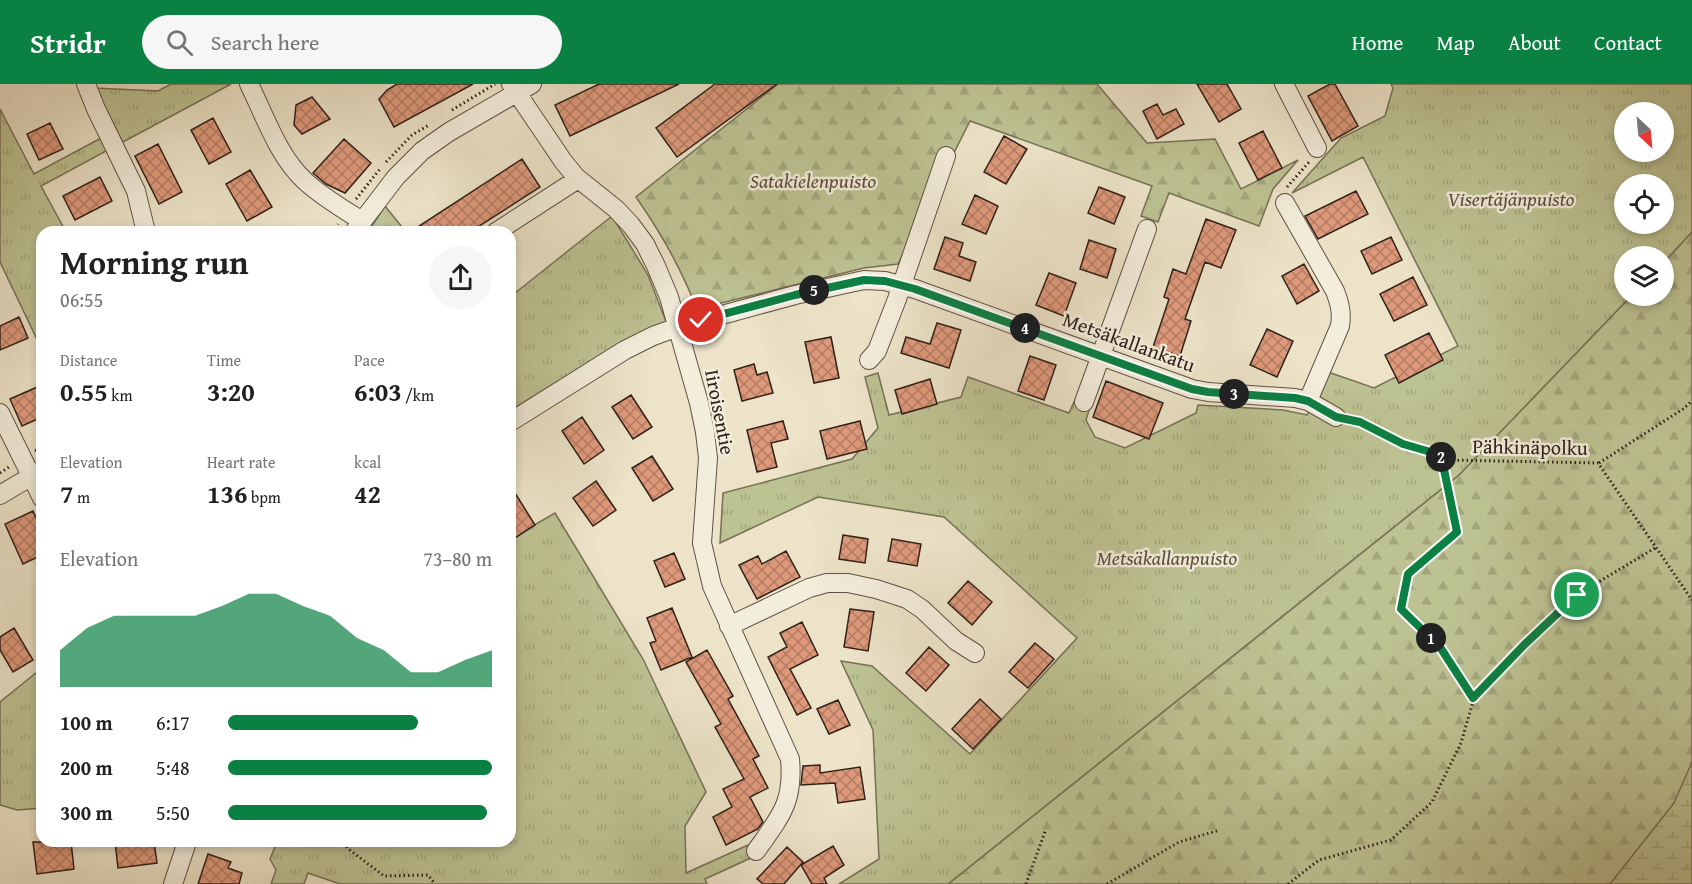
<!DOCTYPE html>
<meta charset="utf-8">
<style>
body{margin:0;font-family:"Gentium Book Plus",serif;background:#f6f6f6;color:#202124;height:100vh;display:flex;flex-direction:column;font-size:22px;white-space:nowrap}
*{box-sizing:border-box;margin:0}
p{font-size:20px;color:#757577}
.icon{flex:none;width:33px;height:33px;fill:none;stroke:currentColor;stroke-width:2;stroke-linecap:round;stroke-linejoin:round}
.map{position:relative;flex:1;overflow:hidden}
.sheet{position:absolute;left:36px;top:142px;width:480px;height:621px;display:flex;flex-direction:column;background:#fff;border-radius:18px;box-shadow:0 3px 9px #0003}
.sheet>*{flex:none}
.needle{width:39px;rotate:154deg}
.fabs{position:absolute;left:1614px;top:18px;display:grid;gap:12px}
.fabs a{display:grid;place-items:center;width:60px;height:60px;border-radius:50%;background:#fff;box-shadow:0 3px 9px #0003;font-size:30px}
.pin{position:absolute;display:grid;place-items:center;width:51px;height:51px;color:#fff;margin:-26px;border:3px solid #fff;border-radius:50%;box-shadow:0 2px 6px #0007}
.km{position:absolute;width:30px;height:30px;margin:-15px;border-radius:50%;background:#222;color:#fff;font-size:16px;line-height:30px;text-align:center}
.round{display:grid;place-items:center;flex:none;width:63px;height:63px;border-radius:32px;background:#f6f6f6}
.summary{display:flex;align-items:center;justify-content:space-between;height:102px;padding:0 24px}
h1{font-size:33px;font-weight:700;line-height:45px}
.stats{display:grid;grid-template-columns:repeat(3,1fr);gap:9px;height:102px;padding:6px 24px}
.stats div{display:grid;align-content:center}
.stats b{font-size:26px;font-weight:700}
.stats small{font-size:16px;font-weight:400}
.stats p{font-size:16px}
.chart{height:168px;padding:12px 24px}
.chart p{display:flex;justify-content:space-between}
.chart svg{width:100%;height:108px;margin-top:6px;fill:#0b8043;opacity:.7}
ul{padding:0 24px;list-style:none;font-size:20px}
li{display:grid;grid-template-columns:96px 72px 1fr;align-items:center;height:45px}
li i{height:15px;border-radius:8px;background:#0b8043}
header{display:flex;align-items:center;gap:36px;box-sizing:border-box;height:84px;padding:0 30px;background:#0b8043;color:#fff}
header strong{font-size:28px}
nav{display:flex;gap:33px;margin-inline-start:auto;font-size:21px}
.search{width:420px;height:54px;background:#f6f6f6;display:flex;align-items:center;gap:15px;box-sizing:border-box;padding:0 21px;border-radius:33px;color:#757577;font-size:22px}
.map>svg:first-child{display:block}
.forest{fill:url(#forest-firs);stroke:#767156;stroke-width:1.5}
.wetland{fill:url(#wetland-marsh);stroke:#767156;stroke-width:1.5}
.park{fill:url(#park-tufts);stroke:#767156;stroke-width:1.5;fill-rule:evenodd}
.building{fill:url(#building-cross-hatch);stroke:#30201a;stroke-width:1.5}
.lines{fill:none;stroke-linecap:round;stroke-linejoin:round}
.minor-casing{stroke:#5f5146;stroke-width:20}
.path{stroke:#30201a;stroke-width:3;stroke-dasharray:1.5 3;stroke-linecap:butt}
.minor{stroke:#f3eddb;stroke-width:18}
.route-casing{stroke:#fff;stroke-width:12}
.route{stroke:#0b8043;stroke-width:8}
.labels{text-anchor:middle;stroke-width:5;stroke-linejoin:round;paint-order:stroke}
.park-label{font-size:20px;font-style:italic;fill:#5a513e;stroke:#f3eddb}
.street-label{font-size:20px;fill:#30201a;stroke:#f3eddb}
</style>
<header>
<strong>Stridr</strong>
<div class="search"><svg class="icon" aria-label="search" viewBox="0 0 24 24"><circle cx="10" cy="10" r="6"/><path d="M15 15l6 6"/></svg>Search here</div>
<nav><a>Home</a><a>Map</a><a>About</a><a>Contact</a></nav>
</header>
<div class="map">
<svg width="1692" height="800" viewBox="0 0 1692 800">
<defs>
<pattern id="forest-firs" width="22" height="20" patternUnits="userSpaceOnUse" patternTransform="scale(1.5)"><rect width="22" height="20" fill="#bdc292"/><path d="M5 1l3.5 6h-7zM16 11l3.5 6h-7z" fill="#a3a67d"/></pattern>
<pattern id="wetland-marsh" width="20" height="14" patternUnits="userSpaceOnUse" patternTransform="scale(1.5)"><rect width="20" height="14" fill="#bdc292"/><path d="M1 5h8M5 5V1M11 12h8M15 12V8" fill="none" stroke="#a3a67d"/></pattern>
<pattern id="park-tufts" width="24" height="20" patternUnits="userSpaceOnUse" patternTransform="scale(1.5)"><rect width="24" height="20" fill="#bdc292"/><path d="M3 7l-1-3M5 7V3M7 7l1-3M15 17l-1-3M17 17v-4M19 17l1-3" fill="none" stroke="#a3a67d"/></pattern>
<pattern id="building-cross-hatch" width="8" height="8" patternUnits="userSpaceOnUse" patternTransform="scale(1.5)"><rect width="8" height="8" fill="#de997a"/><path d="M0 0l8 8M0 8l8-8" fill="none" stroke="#b47c63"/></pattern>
</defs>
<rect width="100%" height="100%" fill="#ece3c8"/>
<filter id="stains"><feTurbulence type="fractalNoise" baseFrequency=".00333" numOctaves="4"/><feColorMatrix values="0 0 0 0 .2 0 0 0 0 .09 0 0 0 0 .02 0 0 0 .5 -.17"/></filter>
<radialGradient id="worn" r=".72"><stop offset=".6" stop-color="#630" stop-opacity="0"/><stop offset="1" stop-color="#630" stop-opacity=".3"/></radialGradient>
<!-- forest -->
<path class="forest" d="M778,0H1097L1147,59L1215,55L1241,105L1298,76L1273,105L1259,142L1169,109L1158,138L1141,132L1152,102L970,37L898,180L864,184L717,220L698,227C680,183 663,152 636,113Z
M1692,148V800H948L1459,391L1631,212H1664V178Z"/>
<!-- wetland -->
<path class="wetland" d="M1692,678V800H1610L1674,719Z"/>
<!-- park -->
<path class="park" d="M171,0H231L123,58L99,21L94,4L158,7Z
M1391,0H1692V148L1664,178V172H1624V212H1631L1459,391L948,800H839L879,775L873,646L841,577L872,582L970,670L1077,554L944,433L818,413L720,459L723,409L852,375L878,344L865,293L878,289L889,331L961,313L968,293L1069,329L1074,318L1090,323L1086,336L1095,353L1125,364L1196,329L1198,321L1283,326L1307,331L1328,288L1374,304L1458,262L1363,73L1292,109L1341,54L1385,32L1393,4ZM1624,28H1664V68H1624ZM1624,100H1664V140H1624Z
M0,25L34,90L101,54L108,66L41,102L66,148H42V266L0,178Z
M385,122L406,148H368Z
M612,132L648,191L667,240C612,262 560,296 510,327V213Z
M555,429L643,575L706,708L685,742L686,789L748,761L753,773L705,795L707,800H340L308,789L304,800H271L276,786L270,775L277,758H510V455Z
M42,584V724L17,726L0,721V618Z"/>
<!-- building -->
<path class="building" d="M397,0H473L394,43L379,15L387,6Z
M599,0H679L570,52L555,21Z
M715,0H777L677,73L656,44Z
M1197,0H1227L1241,25L1219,38Z
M1330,0H1335L1358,42L1332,57L1308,12Z
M312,13L330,35L302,50L294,41L296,21Z
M1157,20L1163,31L1176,25L1184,40L1157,55L1143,27Z
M213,34L231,68L209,80L191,46Z
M50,39L63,65L39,76L27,50Z
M1263,47L1282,84L1258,96L1239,59Z
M1004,52L1027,65L1006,100L984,88Z
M344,55L371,79L345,109L326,100L313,89Z
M158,60L182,108L159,120L135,72Z
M522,75L540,103L470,148H410Z
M250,86L272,123L247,137L226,100Z
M100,93L112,117L75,136L63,112Z
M1099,103L1125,113L1114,140L1088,129Z
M1356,107L1368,130L1318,155L1305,132Z
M975,111L998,122L986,150L962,140Z
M1206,135L1236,146L1221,184L1205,178L1185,235L1191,237L1180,272L1153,263L1169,215L1164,213L1173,185L1186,190Z
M945,153L963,159L959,172L976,178L970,197L934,185Z
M1391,153L1402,176L1372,190L1361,167Z
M1089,156L1116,165L1107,194L1080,185Z
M1304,180L1319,207L1297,220L1282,192Z
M1049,189L1076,199L1064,232L1036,221Z
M1413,193L1427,221L1394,237L1380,210Z
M19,233L28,254L0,266V242Z
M937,239L961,246L949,284L901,269L906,253L930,260Z
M1267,245L1293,257L1277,293L1250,281Z
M1429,249L1443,276L1399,299L1385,271Z
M831,253L839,294L814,299L805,258Z
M1030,272L1056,281L1044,316L1018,307Z
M754,280L757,291L767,288L773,309L742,317L734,286Z
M930,295L937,320L902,330L895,306Z
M1106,297L1163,319L1149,355L1093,333Z
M42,301V333L22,342L10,315Z
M631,311L652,343L633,355L612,323Z
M582,333L604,366L584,380L562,347Z
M783,337L788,355L771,359L777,383L757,388L747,346Z
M860,337L867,365L827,375L820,347Z
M652,372L673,405L653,417L632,384Z
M596,397L616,426L593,442L573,414Z
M510,401L535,441L515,454L510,446Z
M33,427L42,447V471L23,480L5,440Z
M843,451L868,455L865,479L839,475Z
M892,455L921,460L917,482L888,477Z
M786,467L800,493L757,515L739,481L758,472L762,480Z
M674,469L685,495L665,503L654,477Z
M968,497L992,518L972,541L948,519Z
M672,524L692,573L661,586L650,559L656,557L647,534Z
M850,525L874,528L868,567L844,563Z
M802,538L818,571L790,585L811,624L797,631L768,573L787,563L780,549Z
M14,544L33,576L13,588L0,566V553Z
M1035,559L1054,575L1028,604L1009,588Z
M929,563L949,581L926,607L906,589Z
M707,566L733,612L728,615L759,672L753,675L768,704L750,713L763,738L758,745L726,761L713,733L732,723L723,705L744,695L715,643L721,640L686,578Z
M980,615L1001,635L973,665L952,645Z
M838,616L850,641L829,650L817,625Z
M820,681V689L860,683L865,715L838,719L835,699L801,701L803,682Z
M33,758H71L74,785L37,790Z
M115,758H154L157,779L118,784Z
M833,762L844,781L824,794L827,800H812L801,781Z
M787,763L803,778L784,800H763L757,795Z
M208,770L231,778L228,784L242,789L239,800H198Z"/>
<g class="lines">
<!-- minor casing -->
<g class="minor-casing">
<path id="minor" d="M86,0L96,25L136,107L146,148
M249,0C265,32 278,72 305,97C321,112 343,125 362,137
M511,0L563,77L576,93L616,125L631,141L645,160L656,182L669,213L682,259L699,319L705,348L708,374L702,459L712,502L790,675C794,719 780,733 756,767
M1284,0L1317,64
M1285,119L1335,207C1340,220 1342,229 1340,242L1308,317
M354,148L396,93L422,67L449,48L532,0
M496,148L578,95
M869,276L877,267L897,215L946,72
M1084,318L1147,145
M0,329L42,414
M510,338L625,266L653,252L678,243L795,211L864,196L885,197L915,205L1192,305L1208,308L1295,314L1308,317L1336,333
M0,411L42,386
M729,542L809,504L827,499H848L876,505L907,515L922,525L956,557L975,569
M173,800L187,758"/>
</g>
<!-- path -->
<path class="path" d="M452,26L495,0
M386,78L412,51L429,41
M1287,103L1310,77
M356,115L380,85
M333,148L338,140
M1352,336L1360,337L1403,360L1441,371L1457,448L1408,490L1401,525L1440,563L1474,614
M35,367L42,363
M1441,371L1449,376L1598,379L1692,516
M1599,379L1683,325L1692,317
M0,389L9,383
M346,758L347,764L384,792L428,791L435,800
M1026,800L1046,745
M1107,800L1179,758L1220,746
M1288,800L1319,776L1391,756L1432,718L1461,659L1474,614L1524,561L1577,511L1655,464"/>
<!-- minor -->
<use href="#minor" class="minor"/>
</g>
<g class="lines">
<!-- route casing -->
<g class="route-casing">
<path id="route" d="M701,236L795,211L864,196L885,197L915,205L1192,305L1208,308L1295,314L1308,317L1336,333L1360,338L1403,360L1441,371L1457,448L1408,490L1401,525L1440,563L1473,614L1524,561L1577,511"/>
</g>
<!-- route -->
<use href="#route" class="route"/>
</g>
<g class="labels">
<!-- park labels -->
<g class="park-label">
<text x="813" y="104">Satakielenpuisto</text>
<text x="1511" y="122">Visertäjänpuisto</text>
<text x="1167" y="481">Metsäkallanpuisto</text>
</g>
<!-- street labels -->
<g class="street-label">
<text transform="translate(1129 258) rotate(20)" y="7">Metsäkallankatu</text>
<text transform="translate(720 328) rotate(79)" y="7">Iiroisentie</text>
<text transform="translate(1530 363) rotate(1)" y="7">Pähkinäpolku</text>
</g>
</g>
<rect width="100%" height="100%" filter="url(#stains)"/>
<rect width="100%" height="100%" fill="url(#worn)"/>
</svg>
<div class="fabs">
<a><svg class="needle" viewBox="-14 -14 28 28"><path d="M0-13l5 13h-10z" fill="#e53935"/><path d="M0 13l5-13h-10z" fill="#757577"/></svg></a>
<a><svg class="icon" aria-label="locate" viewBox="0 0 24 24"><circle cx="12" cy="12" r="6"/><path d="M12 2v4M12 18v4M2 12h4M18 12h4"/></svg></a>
<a><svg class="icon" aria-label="layers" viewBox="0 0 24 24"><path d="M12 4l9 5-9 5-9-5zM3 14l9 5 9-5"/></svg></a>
</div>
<div class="pin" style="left:1577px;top:511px;background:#1e9e55"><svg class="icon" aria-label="arrive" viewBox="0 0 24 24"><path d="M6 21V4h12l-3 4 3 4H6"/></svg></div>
<div class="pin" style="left:701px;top:236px;background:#d93025"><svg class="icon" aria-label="check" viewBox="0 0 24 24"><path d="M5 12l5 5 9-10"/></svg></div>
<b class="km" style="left:1431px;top:554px">1</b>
<b class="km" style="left:1441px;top:373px">2</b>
<b class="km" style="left:1234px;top:310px">3</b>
<b class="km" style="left:1025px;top:244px">4</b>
<b class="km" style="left:814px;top:206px">5</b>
<section class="sheet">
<div class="summary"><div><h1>Morning run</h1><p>06:55</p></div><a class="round"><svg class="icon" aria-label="share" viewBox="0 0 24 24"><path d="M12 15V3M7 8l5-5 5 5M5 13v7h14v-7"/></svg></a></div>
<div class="stats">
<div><p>Distance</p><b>0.55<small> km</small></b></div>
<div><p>Time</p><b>3:20</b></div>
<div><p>Pace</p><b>6:03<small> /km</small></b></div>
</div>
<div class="stats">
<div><p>Elevation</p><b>7<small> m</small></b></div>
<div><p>Heart rate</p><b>136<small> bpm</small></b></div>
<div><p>kcal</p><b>42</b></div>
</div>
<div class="chart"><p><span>Elevation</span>73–80 m</p>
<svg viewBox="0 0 160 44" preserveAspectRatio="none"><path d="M0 44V29L10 20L20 15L30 15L40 15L50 15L60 11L70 6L80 6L90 11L100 15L110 24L120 29L130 38L140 38L150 33L160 29V44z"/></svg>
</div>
<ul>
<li><b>100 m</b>6:17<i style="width:72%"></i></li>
<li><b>200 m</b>5:48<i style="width:100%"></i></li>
<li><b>300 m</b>5:50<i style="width:98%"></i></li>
</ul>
</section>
</div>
